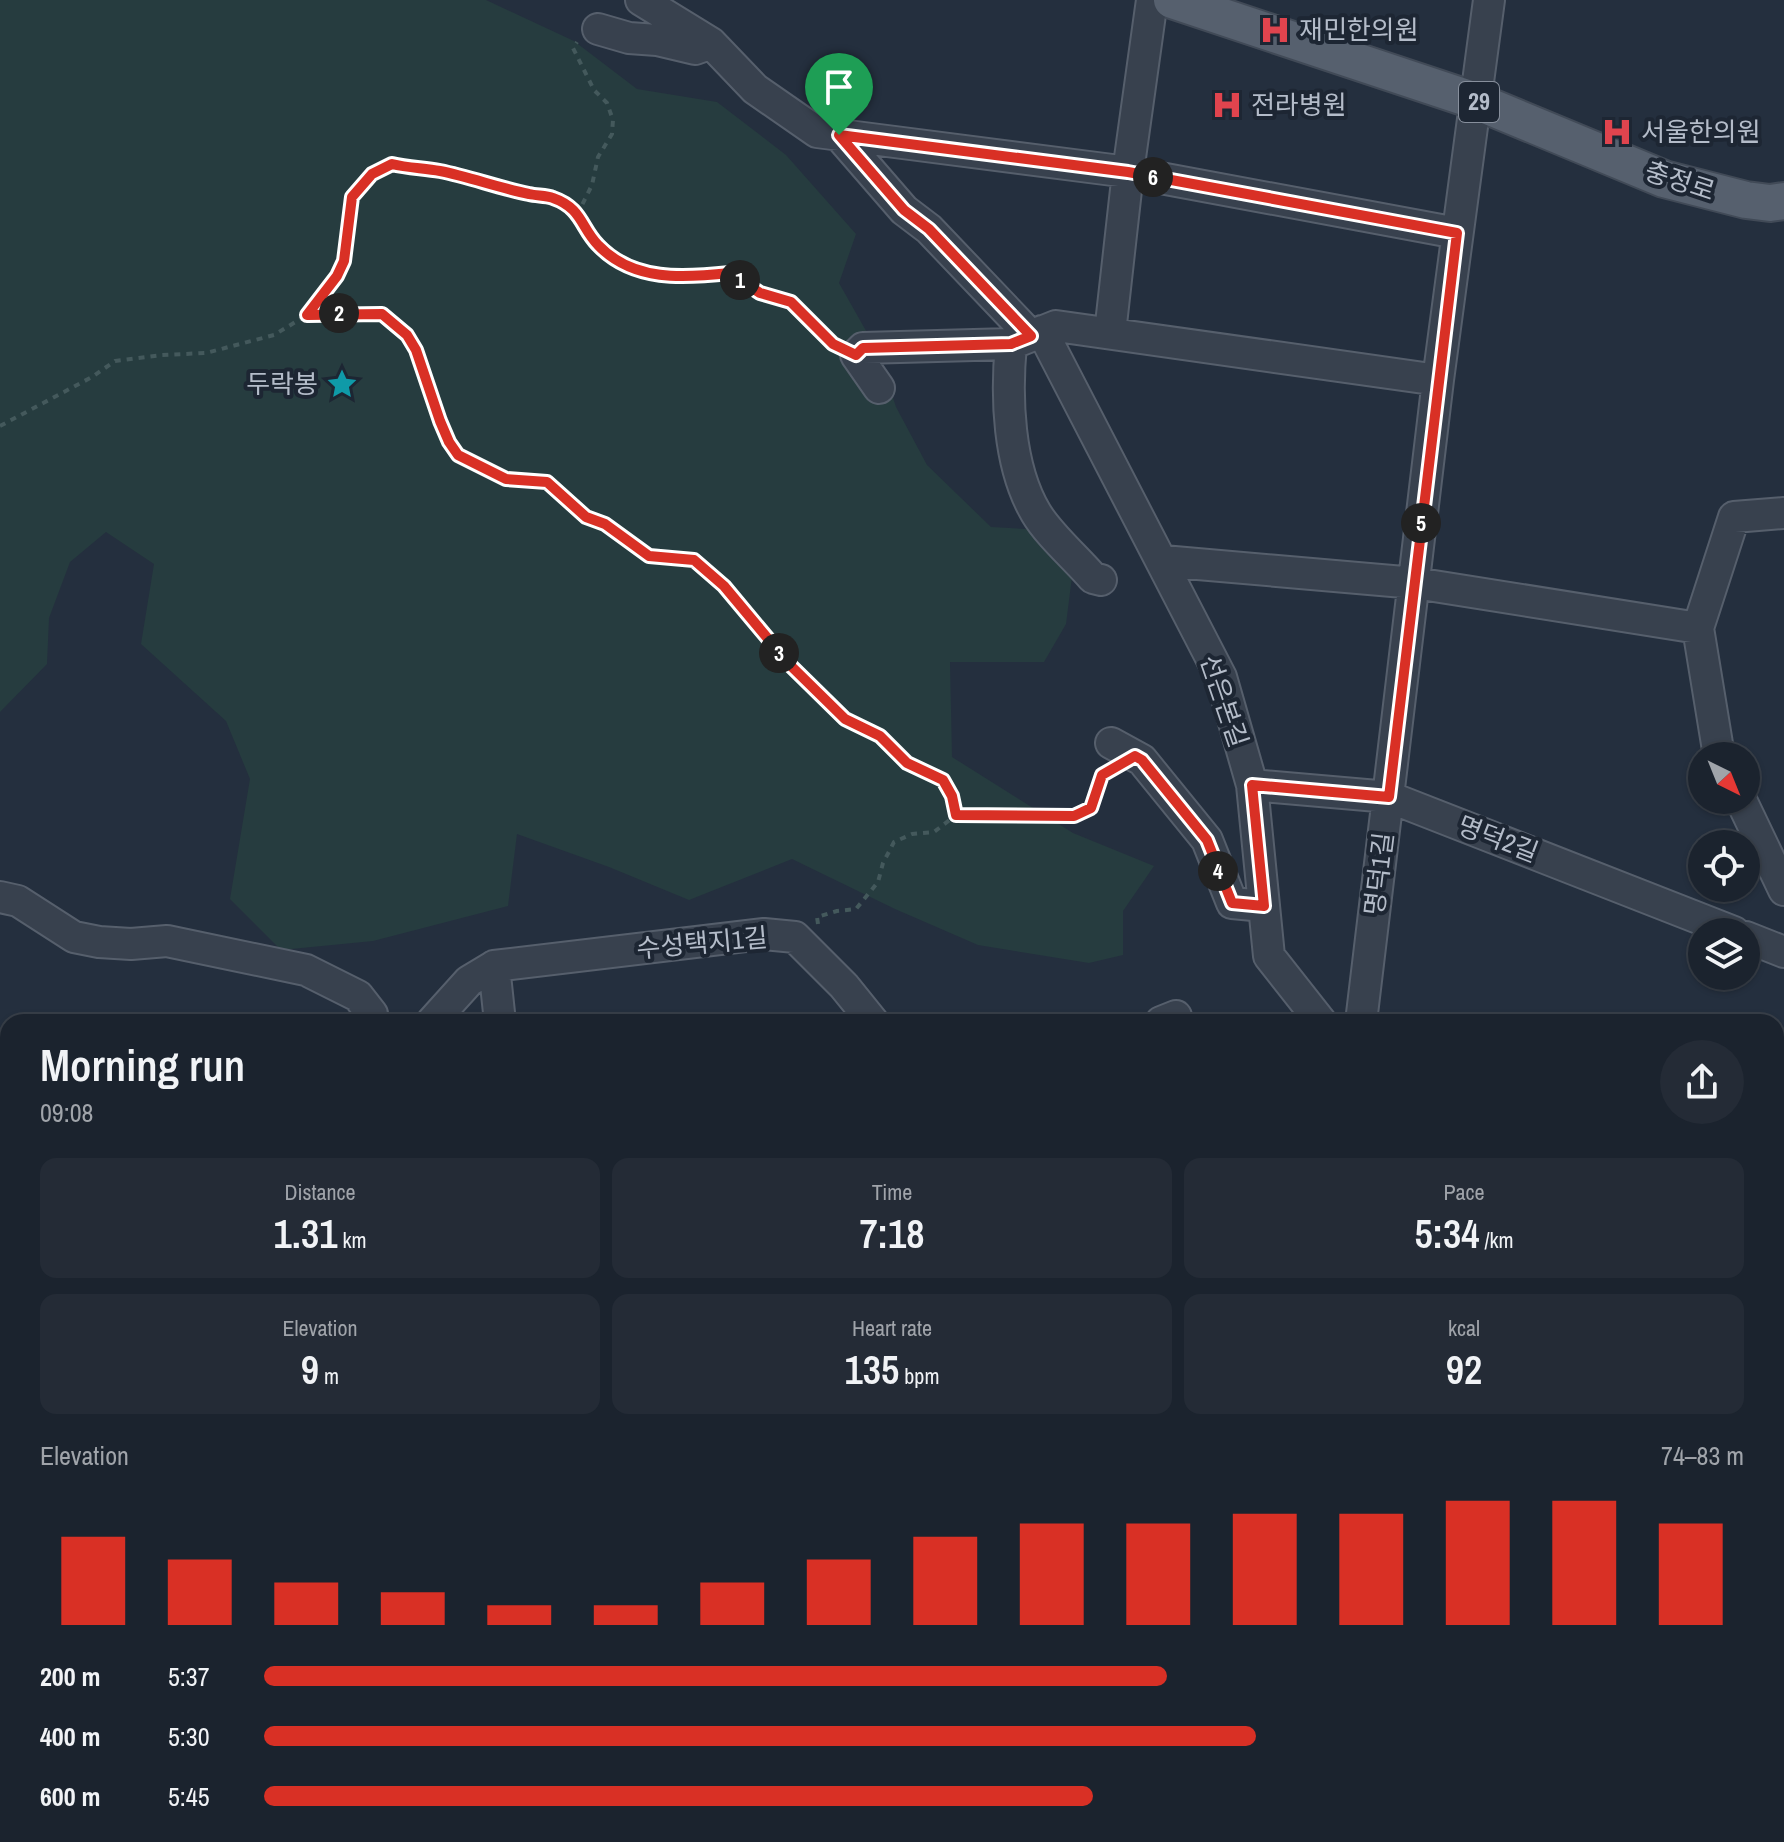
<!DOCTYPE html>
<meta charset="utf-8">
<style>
body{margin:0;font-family:"Archivo Narrow","Noto Sans KR",sans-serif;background:#242b36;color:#f1f3f6;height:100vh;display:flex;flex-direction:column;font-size:30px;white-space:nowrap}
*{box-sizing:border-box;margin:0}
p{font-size:26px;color:#a0a4aa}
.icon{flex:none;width:44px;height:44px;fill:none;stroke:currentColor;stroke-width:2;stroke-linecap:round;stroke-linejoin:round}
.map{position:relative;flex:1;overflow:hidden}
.panel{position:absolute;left:0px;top:1014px;width:1784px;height:828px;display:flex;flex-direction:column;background:#1b232e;border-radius:24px 24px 0 0;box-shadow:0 2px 6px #0004,0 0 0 2px #39404a}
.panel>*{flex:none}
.needle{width:52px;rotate:137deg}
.buttons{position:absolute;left:1688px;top:742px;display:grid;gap:16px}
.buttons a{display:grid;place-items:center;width:72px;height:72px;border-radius:50%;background:#1b232e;box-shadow:0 2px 6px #0004,0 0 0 2px #39404a;font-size:40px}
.pin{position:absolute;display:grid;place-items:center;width:68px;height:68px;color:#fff;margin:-82px -34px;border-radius:50% 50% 50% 0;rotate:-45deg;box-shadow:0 0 8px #0007}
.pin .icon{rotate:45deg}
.km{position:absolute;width:40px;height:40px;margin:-20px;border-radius:50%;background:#222;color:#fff;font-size:22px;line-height:40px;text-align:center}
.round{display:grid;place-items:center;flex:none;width:84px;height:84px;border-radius:42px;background:#242b36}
.headline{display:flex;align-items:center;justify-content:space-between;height:136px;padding:0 40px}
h1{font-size:44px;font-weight:600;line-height:60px}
.figures{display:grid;grid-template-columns:repeat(3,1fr);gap:12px;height:136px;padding:8px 40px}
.figures div{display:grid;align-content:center;border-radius:16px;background:#242b36;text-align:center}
.figures b{font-size:40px;font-weight:600}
.figures small{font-size:22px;font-weight:400}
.figures p{font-size:22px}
.chart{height:224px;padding:16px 40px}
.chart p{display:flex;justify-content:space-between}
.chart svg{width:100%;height:144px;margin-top:8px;stroke:#d93025;stroke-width:6}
ul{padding:0 40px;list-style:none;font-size:26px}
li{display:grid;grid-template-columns:128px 96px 1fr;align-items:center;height:60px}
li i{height:20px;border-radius:10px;background:#d93025}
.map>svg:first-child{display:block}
.green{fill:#263c3f}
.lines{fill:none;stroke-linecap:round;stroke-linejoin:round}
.minor-casing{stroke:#565f6c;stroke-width:34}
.major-casing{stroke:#414a57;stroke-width:40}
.path{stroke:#44595c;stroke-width:4;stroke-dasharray:6 6;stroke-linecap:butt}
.minor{stroke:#38414e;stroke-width:30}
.major{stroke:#56606e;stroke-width:36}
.route-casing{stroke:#fff;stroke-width:16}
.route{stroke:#d93025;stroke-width:10}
.labels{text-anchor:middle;stroke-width:8;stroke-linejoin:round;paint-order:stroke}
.shield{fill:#1d2633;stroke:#878f9c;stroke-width:2}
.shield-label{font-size:24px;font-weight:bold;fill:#b4bcc9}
.poi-label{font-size:26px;fill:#b4bcc9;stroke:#1d2633;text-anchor:start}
.street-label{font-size:26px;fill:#b4bcc9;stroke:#1d2633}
</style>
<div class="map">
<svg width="1784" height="1842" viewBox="0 0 1784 1842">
<rect width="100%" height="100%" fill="#242f3e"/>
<!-- green -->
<path class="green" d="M0,0H486L574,41L637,89L717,102L786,155L856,234L839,283L878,352L896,407L927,465L991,527L1043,530L1073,569L1066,624L1044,662H950L952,757L1073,833L1154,866L1123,911V955L1089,963L978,945L895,909L792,859L689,900L609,867L517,834L508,906L373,941L281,950L230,899L250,779L226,721L141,644L154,564L106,532L70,562L49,618L47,664L0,712Z"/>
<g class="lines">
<!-- minor casing -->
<g class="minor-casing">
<path id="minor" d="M641,0L711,43L755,89L817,132L1128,172L1457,233
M598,29L629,38L657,40L695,49L709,44
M839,135L904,210L929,229L1031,336
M1042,331L1221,677L1252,785L1269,956L1321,1022
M1110,333L1128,172L1152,0
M1011,344C1006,396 1008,466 1036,513C1049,535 1076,558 1093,578L1101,580
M879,388L856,355L863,348L1011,344L1056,326L1438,380
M1163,561L1415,583L1698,628
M1111,743L1142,760L1207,840L1232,903L1264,906
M1719,756L1698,628L1734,517L1784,513
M1252,785L1389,797L1734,932
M1741,800L1784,890
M0,897L18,901L74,937L99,942L131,944L167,941L306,970L358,996L372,1014L370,1022
M1746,937L1784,952
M494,966L500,1022
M432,1022L469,981L494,966L764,934L795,937L844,986L873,1022
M1161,1022L1176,1016
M1361,1022L1438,380L1489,0
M0,1428L8,1401
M1776,1482H1784
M0,1658L8,1657
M1776,1784L1784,1779
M173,1834L174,1842
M316,1834V1842
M451,1834V1842
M589,1834L590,1842
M729,1834L730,1842
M879,1834L880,1842
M1650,1834L1651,1842
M1674,1842L1688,1834"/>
</g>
<!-- major casing -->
<g class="major-casing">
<path id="major" d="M1172,0L1476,101L1664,179L1746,200L1770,203L1784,201"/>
</g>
<!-- path -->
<path class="path" d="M578,213C584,223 590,237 598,246C634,282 683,278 730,273L760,293L791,302L836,346
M307,315L382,314L407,335L416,350L440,421L449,442L458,455L506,479L547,482L586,517L605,524L649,556L694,560L724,586L790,665L818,690L845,719L880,736L907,763L943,780L952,796L956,815
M0,426L92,377L115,361L162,355L206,353L274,335L307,315L337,276L344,261L352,197L372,174L392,164L409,168L438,171L529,194L553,197L578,213L592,185L598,157L612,134L613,120L607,103L594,90L573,48L577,42
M818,924L817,917L837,911L856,909L878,882L883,863L894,842L912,834L934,832L956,815L1074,816L1091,808L1102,775L1111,769"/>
<!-- minor -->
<use href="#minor" class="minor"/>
<!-- major -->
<use href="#major" class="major"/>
</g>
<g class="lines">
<!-- route casing -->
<g class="route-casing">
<path id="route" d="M839,135L1128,172L1457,233L1389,797L1252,785L1264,906L1232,903L1207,840L1142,760L1135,756L1102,775L1091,808L1074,816L956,815L952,796L943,780L907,763L880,736L845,719L790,665L724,586L694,560L649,556L605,524L586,517L547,482L506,479L458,455L449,442L440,421L416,350L407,335L382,314L307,315L337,276L344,261L352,197L372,174L392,164C408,168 424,168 440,171C470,177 499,188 529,194C537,196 546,195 553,198C582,208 581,228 598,245C633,282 684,278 730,273L760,293L791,302L833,344L856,355L863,348L1011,344L1031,336L929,229L904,210Z"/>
</g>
<!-- route -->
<use href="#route" class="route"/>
</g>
<!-- icons -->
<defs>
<g id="hospital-bare" transform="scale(2.4)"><path d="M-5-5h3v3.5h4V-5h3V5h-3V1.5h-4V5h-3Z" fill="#e0444e" stroke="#1d2633" stroke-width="2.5" paint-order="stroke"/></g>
<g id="sight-bare" transform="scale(2.4)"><path d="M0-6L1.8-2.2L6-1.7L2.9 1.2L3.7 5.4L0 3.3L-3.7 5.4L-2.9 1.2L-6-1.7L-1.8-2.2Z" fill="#0f9aa8" stroke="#1d2633" stroke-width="2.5" paint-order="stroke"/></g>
</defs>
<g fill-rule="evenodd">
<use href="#hospital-bare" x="1275" y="30"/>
<use href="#hospital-bare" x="1227" y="105"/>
<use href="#hospital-bare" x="1617" y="132"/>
<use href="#sight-bare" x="342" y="384"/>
</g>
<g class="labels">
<!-- shield labels -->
<rect class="shield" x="1459" y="82" width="40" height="40" rx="6"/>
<g class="shield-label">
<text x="1479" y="110">29</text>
</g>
<!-- poi labels -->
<g class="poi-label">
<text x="1299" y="39">재민한의원</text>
<text x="1251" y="114">전라병원</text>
<text x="1641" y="141">서울한의원</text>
<text x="318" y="393" text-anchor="end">두락봉</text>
</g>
<!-- street labels -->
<g class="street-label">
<text transform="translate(1680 181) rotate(18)" y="9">충정로</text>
<text transform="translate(1224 701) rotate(71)" y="9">선은본길</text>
<text transform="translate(1498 839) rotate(21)" y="9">명덕2길</text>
<text transform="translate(1379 874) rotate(-83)" y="9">명덕1길</text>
<text transform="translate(702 943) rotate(-5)" y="9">수성택지1길</text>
</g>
</g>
</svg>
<div class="buttons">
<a><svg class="needle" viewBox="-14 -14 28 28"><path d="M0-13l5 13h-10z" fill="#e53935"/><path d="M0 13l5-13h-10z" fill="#a0a4aa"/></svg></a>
<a><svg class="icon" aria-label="locate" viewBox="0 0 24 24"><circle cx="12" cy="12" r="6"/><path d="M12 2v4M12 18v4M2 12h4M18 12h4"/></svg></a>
<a><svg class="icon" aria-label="layers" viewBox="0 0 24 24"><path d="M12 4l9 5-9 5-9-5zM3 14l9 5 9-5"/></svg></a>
</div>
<div class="pin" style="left:839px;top:135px;background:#1e9e55"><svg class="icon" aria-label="arrive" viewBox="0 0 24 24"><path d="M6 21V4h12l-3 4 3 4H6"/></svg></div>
<b class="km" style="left:740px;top:280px">1</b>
<b class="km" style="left:339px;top:313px">2</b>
<b class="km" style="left:779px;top:653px">3</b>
<b class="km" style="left:1218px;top:871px">4</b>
<b class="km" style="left:1421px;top:523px">5</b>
<b class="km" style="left:1153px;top:177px">6</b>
<section class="panel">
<div class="headline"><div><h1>Morning run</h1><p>09:08</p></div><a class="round"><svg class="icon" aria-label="share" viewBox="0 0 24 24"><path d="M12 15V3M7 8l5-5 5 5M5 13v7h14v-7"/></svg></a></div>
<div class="figures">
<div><p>Distance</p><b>1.31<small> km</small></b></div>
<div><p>Time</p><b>7:18</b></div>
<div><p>Pace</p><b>5:34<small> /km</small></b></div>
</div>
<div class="figures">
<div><p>Elevation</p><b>9<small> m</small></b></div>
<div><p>Heart rate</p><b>135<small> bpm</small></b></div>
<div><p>kcal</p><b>92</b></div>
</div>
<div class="chart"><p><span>Elevation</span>74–83 m</p>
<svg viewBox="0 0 160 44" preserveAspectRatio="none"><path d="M5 44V17M15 44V24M25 44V31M35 44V34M45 44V38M55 44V38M65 44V31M75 44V24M85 44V17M95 44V13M105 44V13M115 44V10M125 44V10M135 44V6M145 44V6M155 44V13"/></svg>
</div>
<ul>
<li><b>200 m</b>5:37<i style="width:61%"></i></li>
<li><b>400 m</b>5:30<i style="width:67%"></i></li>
<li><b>600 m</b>5:45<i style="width:56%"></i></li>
</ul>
</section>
</div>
